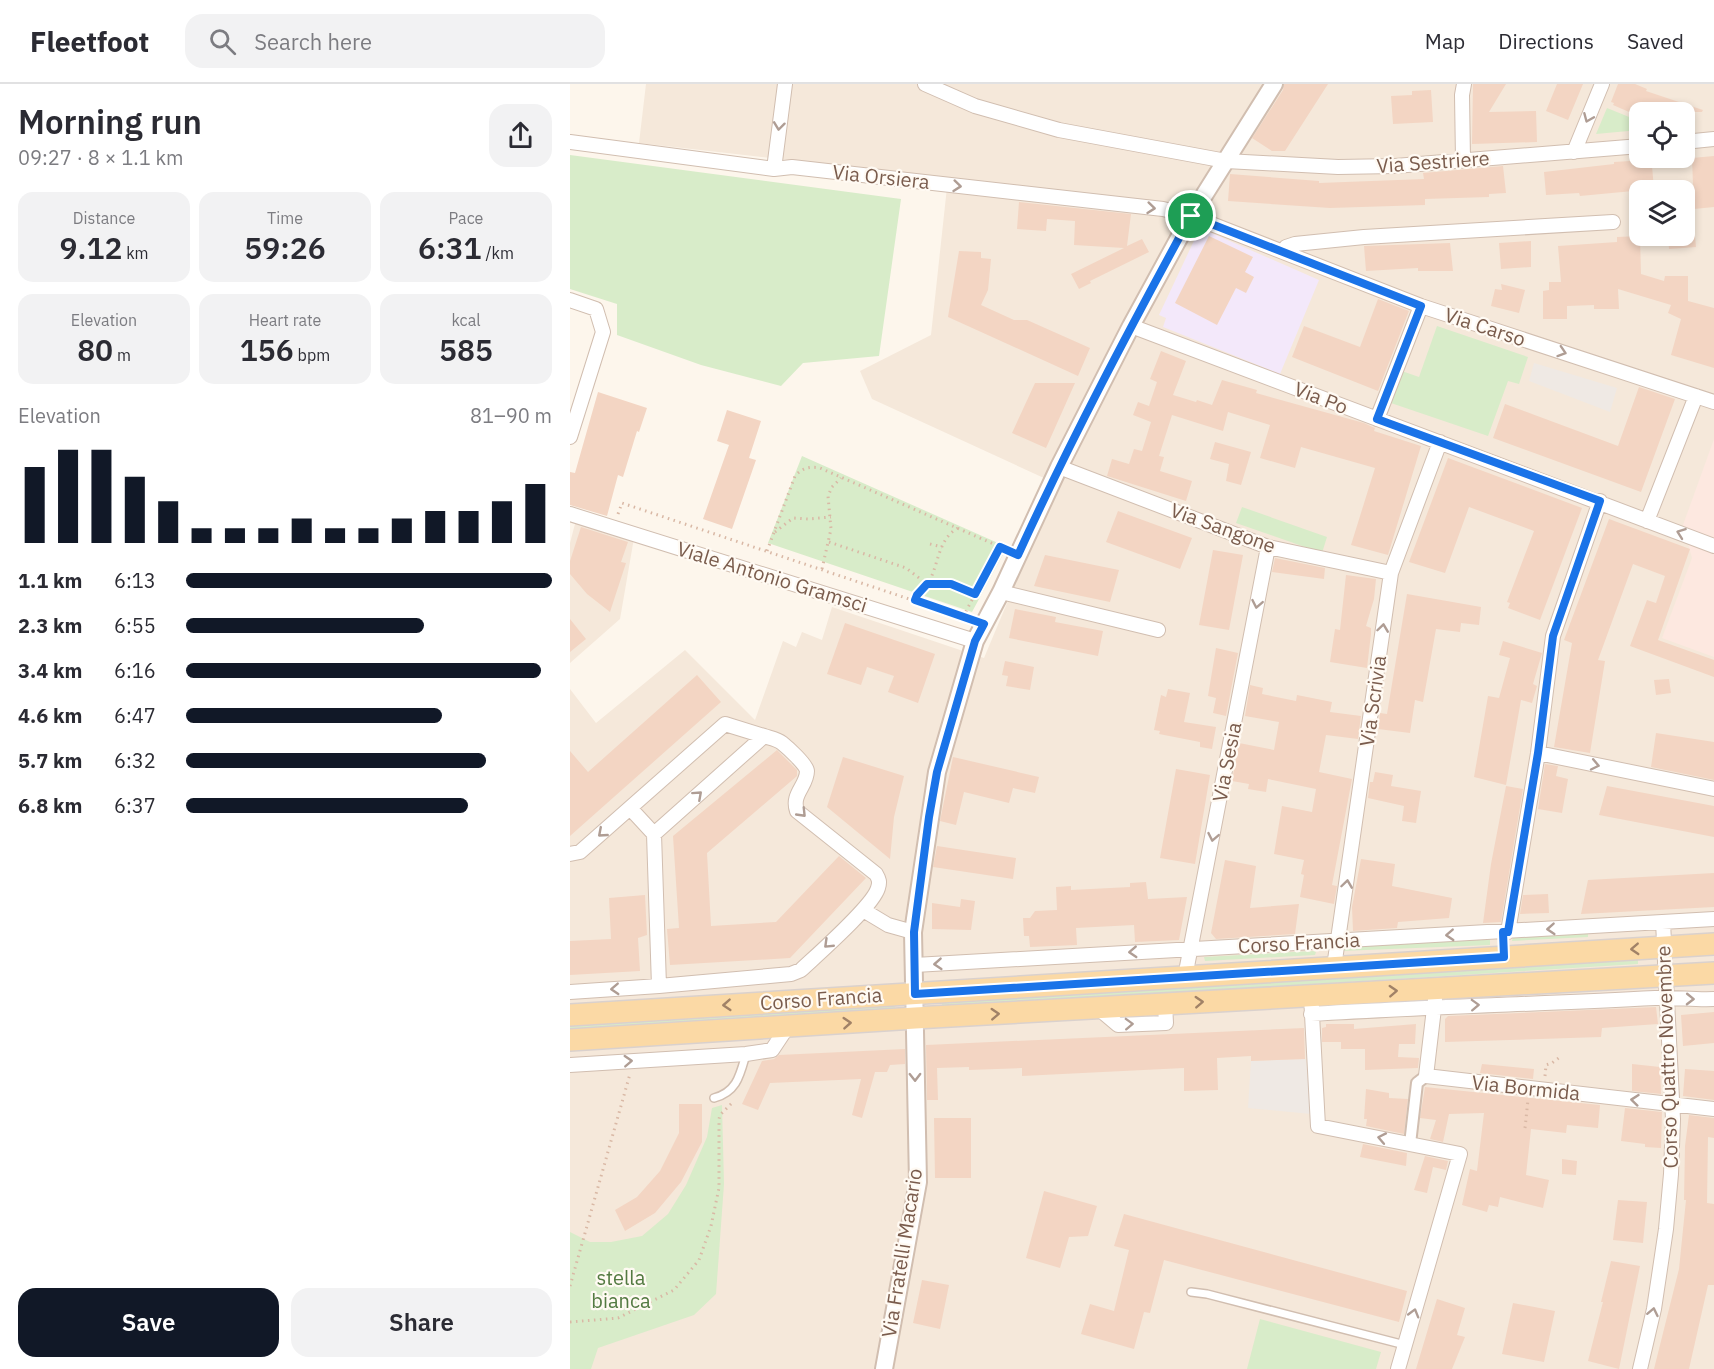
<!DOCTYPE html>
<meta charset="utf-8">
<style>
body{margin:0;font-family:"IBM Plex Sans",sans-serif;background:#f2f2f3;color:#2b2b33;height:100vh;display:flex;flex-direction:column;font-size:22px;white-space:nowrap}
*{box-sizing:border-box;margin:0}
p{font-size:20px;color:#7c7c81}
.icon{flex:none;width:33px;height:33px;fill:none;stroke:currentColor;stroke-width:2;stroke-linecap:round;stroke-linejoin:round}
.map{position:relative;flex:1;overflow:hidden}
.side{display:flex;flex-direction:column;background:#fff;width:570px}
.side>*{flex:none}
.fabs{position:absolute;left:1059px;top:18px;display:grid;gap:12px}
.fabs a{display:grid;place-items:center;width:66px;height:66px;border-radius:12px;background:#fff;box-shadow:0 3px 9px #0003;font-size:30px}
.pin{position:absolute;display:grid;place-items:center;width:51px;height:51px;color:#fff;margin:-26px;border:3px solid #fff;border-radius:50%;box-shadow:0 2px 6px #0007}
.round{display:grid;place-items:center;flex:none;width:63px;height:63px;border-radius:18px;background:#f2f2f3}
.headline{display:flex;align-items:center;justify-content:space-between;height:102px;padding:0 18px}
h1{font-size:33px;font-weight:600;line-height:45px}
.figures{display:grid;grid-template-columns:repeat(3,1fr);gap:9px;height:102px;padding:6px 18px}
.figures div{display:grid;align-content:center;border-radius:15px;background:#f2f2f3;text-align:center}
.figures b{font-size:30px;font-weight:600}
.figures small{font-size:16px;font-weight:400}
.figures p{font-size:16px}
.chart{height:168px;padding:12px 18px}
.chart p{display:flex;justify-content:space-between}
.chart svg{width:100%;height:108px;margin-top:6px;stroke:#111827;stroke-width:6}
.cta{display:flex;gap:12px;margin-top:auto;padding:12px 18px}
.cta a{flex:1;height:69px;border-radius:18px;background:#111827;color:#fff;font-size:24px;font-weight:600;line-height:69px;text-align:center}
.cta a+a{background:#f2f2f3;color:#2b2b33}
ul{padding:0 18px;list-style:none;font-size:20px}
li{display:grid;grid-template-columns:96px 72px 1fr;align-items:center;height:45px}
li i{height:15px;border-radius:8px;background:#111827}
header{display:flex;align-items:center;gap:36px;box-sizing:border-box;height:84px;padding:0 30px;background:#fff;border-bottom:2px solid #e1e1e2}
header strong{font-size:28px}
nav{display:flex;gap:33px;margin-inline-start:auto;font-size:21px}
.search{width:420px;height:54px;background:#f2f2f3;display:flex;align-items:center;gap:15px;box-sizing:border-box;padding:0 21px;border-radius:18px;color:#7c7c81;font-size:22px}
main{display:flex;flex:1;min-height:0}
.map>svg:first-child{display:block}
.residential{fill:#f5e8da;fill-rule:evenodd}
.commercial{fill:#fde8e0}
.industrial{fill:#efe9e4}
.education{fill:#f3e8fa}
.green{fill:#d8ecc9}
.building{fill:#f3d5c3}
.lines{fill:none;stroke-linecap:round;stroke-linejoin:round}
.service-casing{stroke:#d1beb0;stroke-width:10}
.pedestrian-casing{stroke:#d1beb0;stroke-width:14}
.minor-casing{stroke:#d1beb0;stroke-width:16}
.tertiary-casing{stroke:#d1beb0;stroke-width:20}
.primary-casing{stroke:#dad1cd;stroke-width:24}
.path{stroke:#d9b8a5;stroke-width:3;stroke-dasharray:1.5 4.5;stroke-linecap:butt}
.service{stroke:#fff;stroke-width:7}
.pedestrian{stroke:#fff;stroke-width:10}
.minor{stroke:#fff;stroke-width:14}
.tertiary{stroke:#fff;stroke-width:16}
.primary{stroke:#fbd9a5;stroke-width:21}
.oneway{stroke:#af9d94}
.oneway2{stroke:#a18267}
.route-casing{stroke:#fff;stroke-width:12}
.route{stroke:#1a73e8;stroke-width:8}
.labels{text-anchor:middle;stroke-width:4.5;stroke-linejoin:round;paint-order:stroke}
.street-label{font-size:20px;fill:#7a5c4d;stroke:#fffaf3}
.park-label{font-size:20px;fill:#537a41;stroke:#fffaf3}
</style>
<header>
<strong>Fleetfoot</strong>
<div class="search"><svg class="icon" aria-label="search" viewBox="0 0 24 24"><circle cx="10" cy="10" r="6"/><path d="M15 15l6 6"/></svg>Search here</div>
<nav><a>Map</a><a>Directions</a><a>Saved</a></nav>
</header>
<main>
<section class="side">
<div class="headline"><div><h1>Morning run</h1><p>09:27 · 8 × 1.1 km</p></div><a class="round"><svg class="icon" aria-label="share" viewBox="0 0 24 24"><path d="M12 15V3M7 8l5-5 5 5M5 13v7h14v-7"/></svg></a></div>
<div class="figures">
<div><p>Distance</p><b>9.12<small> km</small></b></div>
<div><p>Time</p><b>59:26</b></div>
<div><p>Pace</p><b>6:31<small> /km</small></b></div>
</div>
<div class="figures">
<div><p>Elevation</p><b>80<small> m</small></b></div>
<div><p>Heart rate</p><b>156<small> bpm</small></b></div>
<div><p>kcal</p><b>585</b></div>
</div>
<div class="chart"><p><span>Elevation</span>81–90 m</p>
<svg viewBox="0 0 160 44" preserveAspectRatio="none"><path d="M5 44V13M15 44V6M25 44V6M35 44V17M45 44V27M55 44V38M65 44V38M75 44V38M85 44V34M95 44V38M105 44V38M115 44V34M125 44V31M135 44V31M145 44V27M155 44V20"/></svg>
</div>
<ul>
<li><b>1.1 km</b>6:13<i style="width:100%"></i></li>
<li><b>2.3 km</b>6:55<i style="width:65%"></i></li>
<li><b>3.4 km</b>6:16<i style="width:97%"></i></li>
<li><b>4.6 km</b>6:47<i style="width:70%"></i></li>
<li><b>5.7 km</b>6:32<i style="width:82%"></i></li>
<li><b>6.8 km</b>6:37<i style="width:77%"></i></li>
</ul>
<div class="cta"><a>Save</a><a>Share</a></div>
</section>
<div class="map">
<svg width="1144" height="1285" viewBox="0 0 1144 1285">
<rect width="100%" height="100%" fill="#fdf6ec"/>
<!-- residential -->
<path class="residential" d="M76,0H1144V1285H0V605L26,639L115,566L185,636L213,557L226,563L232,548L252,556L262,523L414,574L487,400L302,315L290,287L361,251L378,94L69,59ZM1070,28H1114V74H1070ZM1070,106H1114V152H1070Z
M6,436L64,454L50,535L0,579V459Z"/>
<!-- commercial -->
<path class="commercial" d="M1144,355V573L1092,554L1122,474L1113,441Z"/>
<!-- industrial -->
<path class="industrial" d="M964,279L1047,304L1040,328L959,297Z
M736,975L741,1030L678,1024L681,977Z"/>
<!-- education -->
<path class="education" d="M630,144L749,196L710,290L593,243L596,234L589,231Z"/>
<!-- green -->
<path class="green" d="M1037,24L1069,37V46L1026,50Z
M0,71L331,115L309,272L233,279L211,302L131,281L47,251V220L0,205Z
M867,242L958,273L949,300L938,297L918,352L815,317L826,285L849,293Z
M232,372L437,463L402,528L198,459Z
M672,423L757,453L752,469L666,439Z
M1018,849V853L942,857L943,853Z
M920,855V861L771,867L772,863Z
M743,867L746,868L745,871L635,877L634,873Z
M1068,876V880L372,923V918Z
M324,921L326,927L0,947V941Z
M152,1021L154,1100L146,1210L124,1231L28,1264L21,1285H0V1148L20,1158H41L72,1152L98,1130L116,1101L137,1053L142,1024Z
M690,1235L811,1268L806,1285H677Z"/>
<!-- building -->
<path class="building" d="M714,0H758L715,67H702L682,54L713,6Z
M903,0H936L919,28L966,27L967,58L902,60Z
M987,0H1013L998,36L976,27Z
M1048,0H1065L1077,5L1076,7L1133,26L1132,28H1067L1066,31L1043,21L1044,19L1041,18Z
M861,6L863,38L823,40L821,12L842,11V7Z
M1144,72V123L1114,126V102L1123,101L1122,74Z
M1076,76L1077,82H1082L1084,105L1010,112L1009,109L976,111L974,88L1044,80V78Z
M933,82L936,109L919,110V113L855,115V121L760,124L658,117L660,90L749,97V99L854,95L853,89Z
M449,118L561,130L557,162L572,155L579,168L520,197L521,199L509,205L501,190L554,164L504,161L505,137L477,135L476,147L447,145Z
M639,152L683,173L675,188L684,193L676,209L666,204L647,241L605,219Z
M1070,152L1071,190L1094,197L1095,192H1118V217L1144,224V284L1101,271L1111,235L1098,229L1101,221L1048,205L1049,225H1024V221L997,222V235H973V207L979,206V198H991L988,162L1047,158V153Z
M1098,152H1125L1126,163L1099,165Z
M961,157V183L931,185L929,159Z
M880,159L883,187H848V184L796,187L794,162Z
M389,167L411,168V174L421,175L418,206L411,221L444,236H457L520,264L508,292L378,233Z
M931,200L955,206L949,229L921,222L925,205L932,206Z
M808,215L839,227L808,307L722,273L734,242L790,263Z
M591,267L616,277L603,311L626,318L627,316L642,321L652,296L687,306L686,309L794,339L805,344L804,347L851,362L818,471L781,461L805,384L731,363L725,384L690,374L700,341L658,328L653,347L602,331L589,372L594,373L590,387L622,397L616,417L537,392L542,375L559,380L564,365L572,367L581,338L563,331L568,318L579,322L587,298L580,295Z
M465,299H505L476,364L442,349Z
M1069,303L1105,315L1071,408L923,354L935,320L1048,362Z
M28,308L77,324L69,348L67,347L53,393L48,391L37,432L0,421V388L5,389Z
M157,326L191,337L179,374L186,376L162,445L133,435L159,361L147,357Z
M645,358L681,368L671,401L656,397L659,380L640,375Z
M878,374L1012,424L970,536L938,524L940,519L937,518L964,447L899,423L875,489L839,478Z
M548,427L622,454L610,485L536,458Z
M1039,435L1120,465L1088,556L1144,576V593L1060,562L1077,516L1086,519L1095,492L1063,480L1028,576L1035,577L1020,669L984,663L1002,559L994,556Z
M11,443L58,458L51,478L56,479L40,528L17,510L0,490V477Z
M643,466L673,471L659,546L629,541Z
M475,471L549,486L540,518L464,502Z
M705,474L755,484L754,495L702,488Z
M776,491L806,495L804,515L796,542L801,544V550L797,584L760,578L765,545L770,546Z
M837,510L911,523L909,541L891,539L890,548L866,545L853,618L845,616L840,649L808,645L810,629L817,630Z
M445,525L486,533L485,538L533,547L528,572L439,554Z
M0,535L16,555L0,568Z
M275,539L365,570L348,619L318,608L324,592L297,583L291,601L257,590Z
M933,557L972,569L963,600L967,602L962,619L951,616L936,701L904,693L918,612L929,614L940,574L929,571Z
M646,564L668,569L656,632L643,629L646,614L638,612Z
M435,577L464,583L460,606L436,602L438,592L432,591Z
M127,591L151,618L0,752V667L18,688Z
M1099,595L1101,609L1086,611L1084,596Z
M680,601L693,604L692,610L726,617L727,611L762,618L760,628L791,632L788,655L756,651L749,688L782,695L762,801L767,802L764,820L730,813L734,791L731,790L734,776L704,770L712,722L742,728L746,705L698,695L696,708L678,705L679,700L662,697L669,659L704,666L709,638L675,632Z
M598,605L620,609L614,638L646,643L642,665L630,663V658L589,650L590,647L584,646L591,611L596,613Z
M1086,649L1144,658V696L1081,683Z
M207,666L227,686V692L137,769L141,842L206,838L269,772L296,794L220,874L100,881L97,845L109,844L103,752Z
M273,673L334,692L324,733L320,775L257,723Z
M383,673L469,693L465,709L443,704L439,719L394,708L386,741L370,737Z
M975,680L988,682L986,692L998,695L992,729L968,725Z
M606,685L640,691L625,780L590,774Z
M805,688L823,691L821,702L851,707L846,739L832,737L834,722L798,714L800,698H803Z
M936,702L953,705L931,838L913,839L921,780Z
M1037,702L1144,722V753L1029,731Z
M367,762L446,774L443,795L363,783Z
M791,775L825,780L822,802L882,814L879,834L828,838L827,844L783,847L782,823Z
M655,776L686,782L680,824L729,820L725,850L646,855L641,849Z
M1144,789V823L1011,830L1018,796Z
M576,798L578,815L617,813L609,856L565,858L564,841L506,844L507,861L460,863L459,852H454L453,834H460L465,827L487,826L486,803L501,802V806L560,803V799Z
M978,810L979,829L950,830L953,811Z
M75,811L77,851L68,854L70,887L0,891V857L41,855L39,814Z
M391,815L405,817L401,846L362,845V819L390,823Z
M1086,923L1088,940L1032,944L1031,953L875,958V935L878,932Z
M1144,928V959L1113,962L1111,931Z
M756,940H784V945L846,940L845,960H829L828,973L849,974L848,984L795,986V965H771V958H752V944L756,943Z
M734,944L735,975L681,977V972L647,974L648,1006L614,1007V984L452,992V984L399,986V983L367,984L368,1016H357L356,961Z
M335,965V980L320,981L317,988H305L292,1034L282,1031L291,995L200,999L188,1026L172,1020L192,977L204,975L209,971Z
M912,980L964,985L963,995L910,989Z
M1062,980L1090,983L1091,1010L1062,1007Z
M1115,985L1144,987V1016L1113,1012Z
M855,1003L1030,1021L1028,1044L997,1041L996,1049L961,1045L956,1091L979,1096L973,1124L930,1113L928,1123L919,1121L917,1128L892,1121L900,1085L907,1087L914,1029L879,1030L873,1058L860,1055L866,1036L850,1034Z
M796,1005L819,1009V1014L838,1015L834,1050L796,1042L797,1035H794Z
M109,1020H132V1058L111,1098L85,1129L55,1147L45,1126L67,1113L90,1087L109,1049Z
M1055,1024L1092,1028L1091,1064L1075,1063V1060L1051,1057Z
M1119,1031L1144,1034V1054L1138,1053L1137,1119L1144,1120V1201H1138L1119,1285H1084L1109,1185L1116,1116H1114L1115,1062Z
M364,1034H401V1094H365Z
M793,1060L837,1069L836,1082L790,1073Z
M855,1072L878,1077L876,1086L863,1083L857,1109L844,1106Z
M992,1075L1007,1077L1006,1091L992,1090Z
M474,1107L527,1122L518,1152L499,1153L490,1184L456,1174Z
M1048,1116L1077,1118L1073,1159L1043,1156Z
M554,1130L837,1207L829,1238L594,1176L580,1229L574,1228L564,1265L511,1250L520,1220L544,1227L559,1166L544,1162Z
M1041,1177L1070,1182L1049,1285L1018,1277L1033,1218H1031Z
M352,1196L379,1201L370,1245L343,1239Z
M867,1215L895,1224L887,1251L895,1253L882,1285H846Z
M943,1219L985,1227L974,1278L932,1270Z"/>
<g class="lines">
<!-- service casing -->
<g class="service-casing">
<path id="service" d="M144,1014C167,1008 170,991 176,970
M621,1208L637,1210L835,1261"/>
</g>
<!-- pedestrian casing -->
<g class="pedestrian-casing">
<path id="pedestrian" d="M840,1060L847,999L856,992"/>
</g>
<!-- minor casing -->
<g class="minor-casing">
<path id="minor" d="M355,0L405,22L489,46L656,77L768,83L825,82L1070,62
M0,58L204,85L222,83L593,125L621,132L851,222L1144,318
M1114,58L1144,55
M1004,68L1032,0
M893,76L892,11L894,0
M204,85L215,0
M713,168L716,163L725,160L794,153L1043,138
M0,216L26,225L33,248L0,353
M561,242L1144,462
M807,335L851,222
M489,383L698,463L821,489
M0,430L405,557
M1077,437L1126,312
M431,508L588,546
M968,669L1144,705
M60,724L84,750L89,902
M0,770L10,768L155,640L194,652
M293,826L318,841L343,848
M938,848L968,669L983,552L1030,417
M345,881L1144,835
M764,883L821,489L870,358
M615,893L698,463
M0,908L89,902L221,890L231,886C248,870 303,822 308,804C310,798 309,795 306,790L227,727C221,710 237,702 237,687C237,681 217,663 212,659C207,655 200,654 194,652L84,750
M741,912L748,1042L890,1070L828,1285
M865,916L856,992L1144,1025
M528,924L548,941L596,939L595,920
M741,930C856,923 970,920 1085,914C1104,913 1124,916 1144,915
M0,981L176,970L202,966L218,942
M1070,1285L1084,1225L1096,1145L1101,1090L1103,1035L1093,838"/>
</g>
<!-- tertiary casing -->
<g class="tertiary-casing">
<path id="tertiary" d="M314,1285L348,1098L343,848L367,688L405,557L431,508L489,383L561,242L621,132L704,0"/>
</g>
<!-- primary casing -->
<g class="primary-casing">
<path id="primary" d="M0,931L1144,860
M0,956L345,934L1144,889"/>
</g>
<!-- path -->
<path class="path" d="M48,430L52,419L399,535
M205,448L223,434L238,435L261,433
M259,458L336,484L357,500H381L405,510
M360,460L372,463
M197,467L225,392C232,384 240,382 250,384L435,465
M252,485L261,445L258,412L262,403L271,394
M345,516C348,509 355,505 359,498C369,479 368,455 388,444
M393,533L430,463
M975,992L976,981L982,979L990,973
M955,1044L958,1016
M0,1202L60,990
M0,1238L48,1234L104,1206L129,1176L141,1142L149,1104V1035L150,1031L162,1019"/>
<!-- service -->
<use href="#service" class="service"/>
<!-- pedestrian -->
<use href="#pedestrian" class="pedestrian"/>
<!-- minor -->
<use href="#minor" class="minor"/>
<!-- tertiary -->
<use href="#tertiary" class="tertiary"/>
<!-- primary -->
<use href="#primary" class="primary"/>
</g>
<!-- one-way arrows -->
<defs><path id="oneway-chevron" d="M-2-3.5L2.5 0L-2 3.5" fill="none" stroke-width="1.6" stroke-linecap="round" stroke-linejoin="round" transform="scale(1.5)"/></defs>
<g class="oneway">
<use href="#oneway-chevron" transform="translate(1018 34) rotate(113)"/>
<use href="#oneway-chevron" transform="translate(209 42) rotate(97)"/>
<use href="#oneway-chevron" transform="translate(387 102) rotate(6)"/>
<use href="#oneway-chevron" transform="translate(581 124) rotate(6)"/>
<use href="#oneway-chevron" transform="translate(992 268) rotate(18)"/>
<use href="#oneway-chevron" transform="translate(1111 449) rotate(-160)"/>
<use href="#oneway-chevron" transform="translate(687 520) rotate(101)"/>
<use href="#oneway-chevron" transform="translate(813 544) rotate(-82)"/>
<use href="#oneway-chevron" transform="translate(1025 681) rotate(12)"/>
<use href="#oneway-chevron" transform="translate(128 711) rotate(-42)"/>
<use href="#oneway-chevron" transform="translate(232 729) rotate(46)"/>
<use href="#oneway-chevron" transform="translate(32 749) rotate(139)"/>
<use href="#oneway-chevron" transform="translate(643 753) rotate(101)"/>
<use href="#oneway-chevron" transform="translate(777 800) rotate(-82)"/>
<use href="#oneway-chevron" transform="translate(981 845) rotate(176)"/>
<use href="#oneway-chevron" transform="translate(880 851) rotate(177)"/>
<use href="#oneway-chevron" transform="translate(258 860) rotate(136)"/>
<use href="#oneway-chevron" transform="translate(563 868) rotate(177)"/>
<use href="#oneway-chevron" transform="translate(368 880) rotate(176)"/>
<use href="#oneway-chevron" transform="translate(45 905) rotate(177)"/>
<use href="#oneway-chevron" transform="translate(1120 915) rotate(1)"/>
<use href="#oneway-chevron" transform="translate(905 921) rotate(-2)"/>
<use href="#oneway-chevron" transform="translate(559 940) rotate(-2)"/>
<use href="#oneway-chevron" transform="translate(58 977) rotate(-3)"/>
<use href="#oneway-chevron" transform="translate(345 993) rotate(89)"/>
<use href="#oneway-chevron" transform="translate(1065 1016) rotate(-174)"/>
<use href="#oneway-chevron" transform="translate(812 1054) rotate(-169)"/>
<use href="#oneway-chevron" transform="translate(1083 1228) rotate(-78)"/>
<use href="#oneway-chevron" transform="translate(844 1229) rotate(-74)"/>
</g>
<g class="oneway2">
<use href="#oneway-chevron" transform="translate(1065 865) rotate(177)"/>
<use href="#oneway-chevron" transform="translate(823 907) rotate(-3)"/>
<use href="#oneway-chevron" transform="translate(629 918) rotate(-3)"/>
<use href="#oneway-chevron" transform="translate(157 921) rotate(176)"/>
<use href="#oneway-chevron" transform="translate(425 930) rotate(-3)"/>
<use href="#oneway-chevron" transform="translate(277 939) rotate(-4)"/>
</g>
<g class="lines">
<!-- route casing -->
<g class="route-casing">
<path id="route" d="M621,132L851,222L807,335L1030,417L983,552L968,669L938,848H933L934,873L345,910L344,848L359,733L367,688L405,557L414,540L345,516L347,511L357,500H381L405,510L430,463L448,471C501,355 560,244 621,132Z"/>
</g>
<!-- route -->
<use href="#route" class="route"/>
</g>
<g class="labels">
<!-- street labels -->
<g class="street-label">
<text transform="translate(863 78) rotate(-4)" y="7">Via Sestriere</text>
<text transform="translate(311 93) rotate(6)" y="7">Via Orsiera</text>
<text transform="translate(915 243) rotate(18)" y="7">Via Carso</text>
<text transform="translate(751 314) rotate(21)" y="7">Via Po</text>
<text transform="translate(653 444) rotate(20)" y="7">Via Sangone</text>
<text transform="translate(202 493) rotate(17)" y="7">Viale Antonio Gramsci</text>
<text transform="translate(803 617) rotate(-82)" y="7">Via Scrivia</text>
<text transform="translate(657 678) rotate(-79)" y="7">Via Sesia</text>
<text transform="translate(729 859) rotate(-3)" y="7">Corso Francia</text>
<text transform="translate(251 915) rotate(-4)" y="7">Corso Francia</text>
<text transform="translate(1097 973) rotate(-92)" y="7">Corso Quattro Novembre</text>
<text transform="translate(956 1004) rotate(6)" y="7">Via Bormida</text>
<text transform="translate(332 1169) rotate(-81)" y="7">Via Fratelli Macario</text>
</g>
<!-- park labels -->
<g class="park-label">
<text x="51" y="1201">stella<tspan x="51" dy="23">bianca</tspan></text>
</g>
</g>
</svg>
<div class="fabs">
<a><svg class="icon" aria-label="locate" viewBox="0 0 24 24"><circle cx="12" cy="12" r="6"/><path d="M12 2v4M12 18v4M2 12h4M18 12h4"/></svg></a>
<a><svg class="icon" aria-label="layers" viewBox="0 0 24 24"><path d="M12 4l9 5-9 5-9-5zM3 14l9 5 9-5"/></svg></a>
</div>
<div class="pin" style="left:621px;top:132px;background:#1e9e55"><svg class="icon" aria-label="arrive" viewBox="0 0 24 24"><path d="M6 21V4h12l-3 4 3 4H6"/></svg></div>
</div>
</main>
